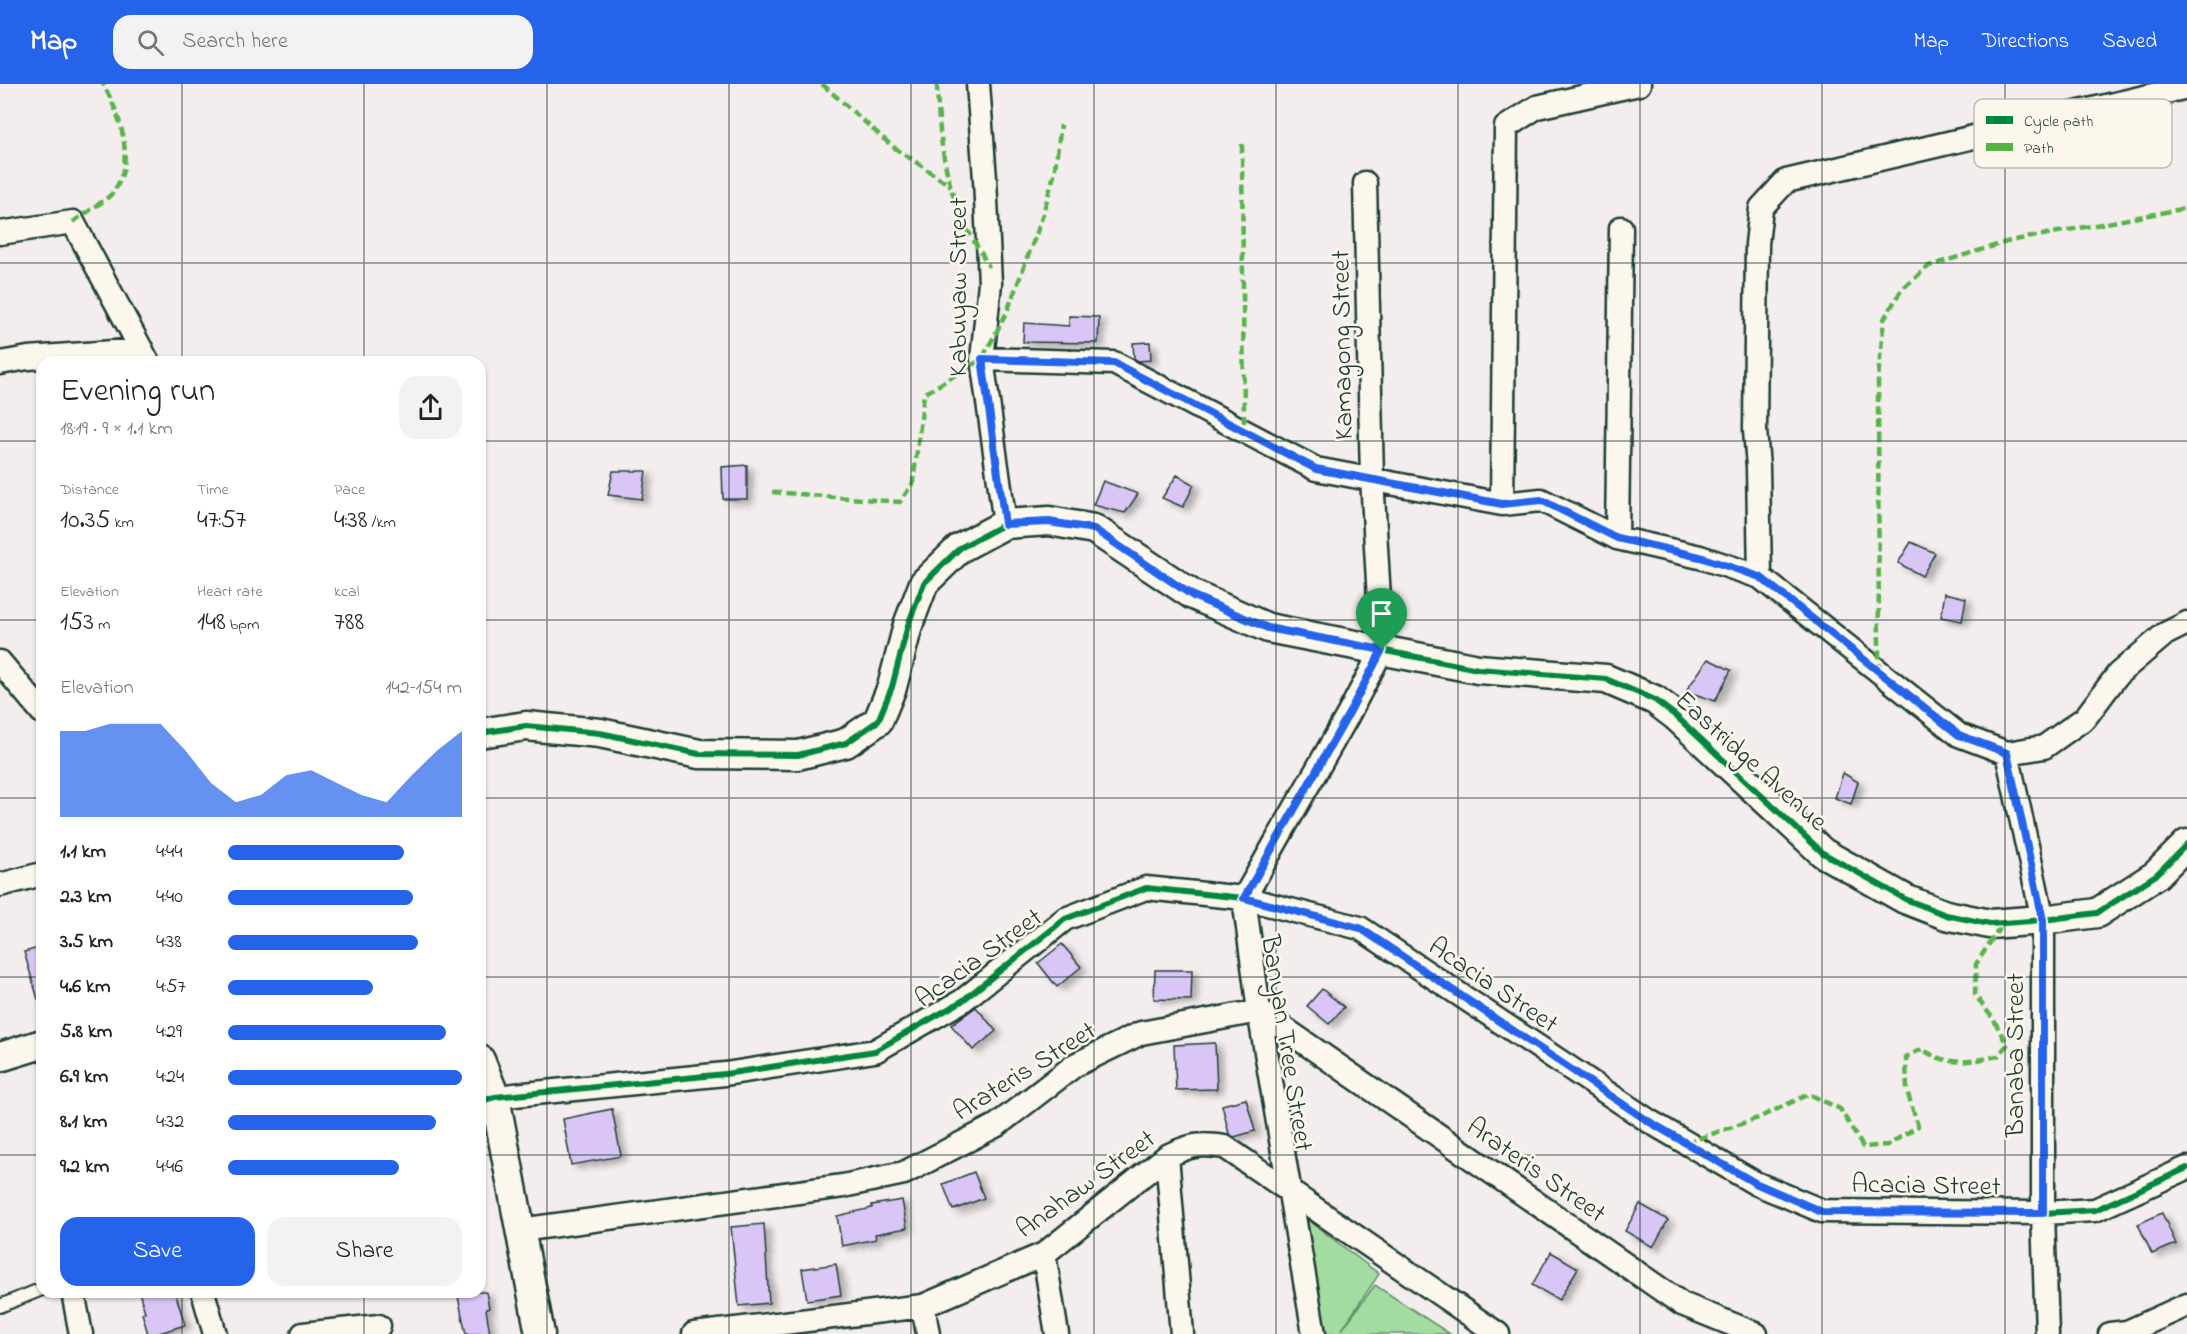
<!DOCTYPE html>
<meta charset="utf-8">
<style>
body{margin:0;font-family:"Indie Flower",sans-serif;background:#f2f2f2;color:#222;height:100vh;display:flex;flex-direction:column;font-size:22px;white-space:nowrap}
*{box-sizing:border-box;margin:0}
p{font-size:20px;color:#767676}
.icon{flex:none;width:33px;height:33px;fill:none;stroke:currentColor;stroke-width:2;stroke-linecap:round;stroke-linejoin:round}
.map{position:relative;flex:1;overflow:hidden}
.drawer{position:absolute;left:36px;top:272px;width:450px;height:942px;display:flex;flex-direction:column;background:#fff;border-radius:18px;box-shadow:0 2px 4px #0004}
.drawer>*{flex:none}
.pin{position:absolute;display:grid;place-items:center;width:51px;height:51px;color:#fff;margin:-62px -26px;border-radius:50% 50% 50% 0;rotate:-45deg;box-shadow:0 0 6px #0007}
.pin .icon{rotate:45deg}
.round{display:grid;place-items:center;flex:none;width:63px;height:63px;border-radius:18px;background:#f2f2f2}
.head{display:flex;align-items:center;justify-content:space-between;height:102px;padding:0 24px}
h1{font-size:33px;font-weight:600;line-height:45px}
.figures{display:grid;grid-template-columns:repeat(3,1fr);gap:9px;height:102px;padding:6px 24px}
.figures div{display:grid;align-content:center}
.figures b{font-size:26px;font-weight:600}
.figures small{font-size:16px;font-weight:400}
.figures p{font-size:16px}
.chart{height:168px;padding:12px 24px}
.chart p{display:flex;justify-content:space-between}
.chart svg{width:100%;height:108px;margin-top:6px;fill:#2563eb;opacity:.7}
.action{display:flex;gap:12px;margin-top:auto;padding:12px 24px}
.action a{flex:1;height:69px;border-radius:18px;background:#2563eb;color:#fff;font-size:24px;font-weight:600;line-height:69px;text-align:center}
.action a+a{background:#f2f2f2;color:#222}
ul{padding:0 24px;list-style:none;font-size:20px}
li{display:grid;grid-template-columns:96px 72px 1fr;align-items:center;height:45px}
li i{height:15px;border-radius:8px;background:#2563eb}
header{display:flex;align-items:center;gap:36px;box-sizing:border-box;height:84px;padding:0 30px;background:#2563eb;color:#fff}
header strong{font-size:28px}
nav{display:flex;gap:33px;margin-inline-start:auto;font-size:21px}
.search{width:420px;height:54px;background:#f2f2f2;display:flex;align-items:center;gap:15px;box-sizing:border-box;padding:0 21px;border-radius:18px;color:#767676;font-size:22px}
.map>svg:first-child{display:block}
.green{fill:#a3dca1;stroke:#618c6a;stroke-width:1.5}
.building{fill:#d9c6f7;stroke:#1f3d34;stroke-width:1.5;filter:url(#shadow)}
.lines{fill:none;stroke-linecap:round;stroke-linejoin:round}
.service-casing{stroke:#1f3d34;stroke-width:16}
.minor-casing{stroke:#1f3d34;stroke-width:27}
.tertiary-casing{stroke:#1f3d34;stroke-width:33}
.service{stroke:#fbf7ec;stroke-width:12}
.minor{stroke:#fbf7ec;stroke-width:22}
.tertiary{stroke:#fbf7ec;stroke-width:28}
.quiet{stroke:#55b346;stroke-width:4.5;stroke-dasharray:9 4.5;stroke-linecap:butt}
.cycleway-casing{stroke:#fbf7ec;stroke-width:10}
.cycleway{stroke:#00873e;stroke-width:6}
.route-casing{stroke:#fff;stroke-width:12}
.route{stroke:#2563eb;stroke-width:8}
.grid{fill:none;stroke:#1f3d34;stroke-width:1.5;stroke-opacity:0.55}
.labels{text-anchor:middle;stroke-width:5;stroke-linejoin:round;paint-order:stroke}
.street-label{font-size:27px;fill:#1f3d34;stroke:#fbf7ec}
.key{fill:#fbf7ec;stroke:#b9bfb5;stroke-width:1.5}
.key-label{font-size:16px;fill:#1f3d34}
</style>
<header>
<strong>Map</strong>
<div class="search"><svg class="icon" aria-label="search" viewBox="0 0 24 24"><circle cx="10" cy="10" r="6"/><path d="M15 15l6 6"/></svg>Search here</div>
<nav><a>Map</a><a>Directions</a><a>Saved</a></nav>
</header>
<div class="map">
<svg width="2187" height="1250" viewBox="0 0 2187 1250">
<defs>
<filter id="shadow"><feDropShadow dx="6" dy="4" stdDeviation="3" flood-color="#0004"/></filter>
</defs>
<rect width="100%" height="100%" fill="#f4edee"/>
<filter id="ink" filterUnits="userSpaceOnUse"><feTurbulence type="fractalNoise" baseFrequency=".0167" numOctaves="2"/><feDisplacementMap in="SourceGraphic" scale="12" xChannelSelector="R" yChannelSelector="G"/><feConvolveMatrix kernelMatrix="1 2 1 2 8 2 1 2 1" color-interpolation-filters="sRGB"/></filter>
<g filter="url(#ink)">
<!-- green -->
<path class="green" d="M1304,1133L1379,1190L1341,1247L1375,1201L1450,1250H1322Z"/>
<!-- building -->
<path class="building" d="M1069,232L1099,233L1098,259L1023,258L1024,239L1069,242Z
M1150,258L1151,276L1138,277L1134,274L1133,259Z
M747,381V415H723L722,383Z
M613,387H646L642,415L608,411Z
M1177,391L1194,401L1183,423L1162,414Z
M1103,397L1138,410L1125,429L1093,421Z
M1911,458L1935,469L1922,492L1898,479Z
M1945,509L1966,514L1962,537L1941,533Z
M1708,575L1731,586L1715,617L1686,607Z
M1843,689L1858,698L1851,720L1835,714Z
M1062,860L1081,883L1057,903L1038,879Z
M42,863V914L38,915L24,868Z
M1155,886H1192L1191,916L1154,915Z
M1322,905L1344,923L1329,940L1307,922Z
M976,923L996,947L973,966L951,941Z
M1215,959L1217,1005L1176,1006L1174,961Z
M1246,1015L1255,1047L1234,1053L1229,1050L1222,1021Z
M612,1025L621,1072L571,1081L563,1035Z
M974,1088L984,1114L953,1126L943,1100Z
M902,1116L907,1144L875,1150L876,1155L842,1162L837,1132L872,1124V1121Z
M1640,1120L1668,1136L1653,1163L1625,1147Z
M2162,1129L2176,1160L2152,1170L2138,1140Z
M764,1140L769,1219L739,1222L731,1143Z
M1551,1168L1578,1184L1559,1216L1532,1201Z
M836,1180L841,1211L807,1216L802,1185Z
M139,1208H175L185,1241L156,1250H148L142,1229L145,1228Z
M457,1208H486L489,1224L486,1225L490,1250H466Z"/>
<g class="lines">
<!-- service casing -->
<g class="service-casing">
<path id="service" d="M0,1222L42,1205"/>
</g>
<!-- minor casing -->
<g class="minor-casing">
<path id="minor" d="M978,0L985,95L990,199L982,275L1005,440
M0,149L73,138L148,278
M982,275L1114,279L1316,385L1502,420L1541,416L1617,454L1700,473L1760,493L1959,651L2007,669L2044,663L2085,634L2118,590L2165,550L2187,539
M0,279L28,274L142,266
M1502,420L1506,43L1537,23L1639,0
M1617,454L1621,144
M1760,493L1758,383L1755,346L1757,160L1761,124L1786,97L2187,3
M0,578L42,628
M2007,669L2043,836V1129L2047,1250
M0,801L42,790
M480,1017L495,1013L725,990L875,967L962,917L1065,835L1146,804L1244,814L1360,844L1649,1037L1755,1099L1822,1127L2043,1129L2095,1126L2187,1084
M1167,1072L1182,1250
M520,1146L843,1102L904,1089L997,1041L1075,981L1141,949L1259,927L1682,1220L1756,1250
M1044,1170L1057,1250
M73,1208L81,1250
M203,1208L215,1250
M923,1222L928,1250
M303,1250L379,1242
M694,1250L923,1222L1044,1170L1167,1072C1191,1061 1199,1059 1225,1063L1498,1250
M1314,1250L1259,927L1244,814L1348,631L1382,566L1372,394L1365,99
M2110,1250L2127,1248L2187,1221"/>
</g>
<!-- tertiary casing -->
<g class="tertiary-casing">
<path id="tertiary" d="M480,649L526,642L600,649L699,670L798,671L846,659L878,637L892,603L908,541L924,499L960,464L1005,440L1049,437L1094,445L1193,511L1268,544L1478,585L1606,595L1655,616L1676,632L1823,769L1905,815L1946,831L1990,840L2043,836L2097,829L2156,791L2187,760
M0,973L42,960
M480,976L495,1013L540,1250"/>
</g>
<!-- service -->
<use href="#service" class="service"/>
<!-- minor -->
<use href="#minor" class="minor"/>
<!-- tertiary -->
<use href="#tertiary" class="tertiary"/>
<!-- quiet -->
<path class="quiet" d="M822,0L892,62L951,102
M937,0C938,42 943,85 958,125C965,145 979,164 989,183
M1242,60L1244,347
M73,138C82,131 109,115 114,107C136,75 120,30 103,0
M772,408L900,418L913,399L924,310L982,275L1007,228L1040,140L1054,91L1061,41
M1879,588L1878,294L1884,235L1902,205L1929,182L2010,157L2187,124
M1686,1059L1758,1034L1809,1010L1840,1025L1863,1063L1888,1061L1918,1042L1907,1007L1906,973L1922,965C1948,983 1968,978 1998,972L2007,961L1994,936L1975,911L1976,880L2002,840"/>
<!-- cycleway casing -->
<g class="cycleway-casing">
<path id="cycleway" d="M480,649L526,642L600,649L699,670L798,671L846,659L878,637L892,603L908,541L924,499L960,464L1005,440L1049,437L1094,445L1193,511L1268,544L1478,585L1606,595L1655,616L1676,632L1823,769L1905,815L1946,831L1990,840L2043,836L2097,829L2156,791L2187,760
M480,1017L495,1013L725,990L875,967L962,917L1065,835L1146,804L1244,814L1360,844L1649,1037L1755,1099L1822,1127L2043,1129L2095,1126L2187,1084"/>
</g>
<!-- cycleway -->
<use href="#cycleway" class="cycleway"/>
</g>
</g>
<g class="lines" filter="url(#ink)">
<!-- route casing -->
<g class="route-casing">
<path id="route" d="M982,275L1114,279L1316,385L1502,420L1541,416L1617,454L1700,473L1760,493L1959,651L2007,669L2043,836V1129L1822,1128L1755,1099L1648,1037L1360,844L1244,814L1348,631L1382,566L1268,544L1193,512L1094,445L1049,438L1005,440Z"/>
</g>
<!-- route -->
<use href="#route" class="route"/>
</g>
<!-- grid -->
<path class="grid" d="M182,0V278M364,0V278M547,0V1250M729,0V1250M911,0V1250M1094,0V1250M1276,0V1250M1458,0V1250M1640,0V1250M1822,0V1250M2005,0V1250M0,179H2187M0,357H42M480,357H2187M0,536H42M480,536H2187M0,714H42M480,714H2187M0,893H42M480,893H2187M0,1071H42M480,1071H2187M182,1208V1250M364,1208V1250"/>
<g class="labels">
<!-- street labels -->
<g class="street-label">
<text transform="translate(957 203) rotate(-90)" y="9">Kabuyaw Street</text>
<text transform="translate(1341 261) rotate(-91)" y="9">Kamagong Street</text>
<text transform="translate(1752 676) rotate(42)" y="9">Eastridge Avenue</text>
<text transform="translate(978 873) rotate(-36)" y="9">Acacia Street</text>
<text transform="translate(1494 900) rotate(34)" y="9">Acacia Street</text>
<text transform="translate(1288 959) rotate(81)" y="9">Banyan Tree Street</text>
<text transform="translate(2014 971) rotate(-90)" y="9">Banaba Street</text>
<text transform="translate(1024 986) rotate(-32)" y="9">Arateris Street</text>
<text transform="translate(1537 1085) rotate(35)" y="9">Arateris Street</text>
<text transform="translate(1085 1099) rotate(-36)" y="9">Anahaw Street</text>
<text transform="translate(1926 1100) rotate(1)" y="9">Acacia Street</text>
</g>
</g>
<!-- legend -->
<rect x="1974" y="15" width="198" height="69" rx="9" class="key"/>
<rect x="1986" y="32" width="27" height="8" fill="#00873e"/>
<rect x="1986" y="59" width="27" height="8" fill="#55b346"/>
<g class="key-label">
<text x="2024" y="42">Cycle path</text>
<text x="2024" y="69">Path</text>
</g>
</svg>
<div class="pin" style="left:1382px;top:566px;background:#1e9e55"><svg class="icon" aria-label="arrive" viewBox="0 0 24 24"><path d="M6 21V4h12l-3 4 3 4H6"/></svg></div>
<section class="drawer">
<div class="head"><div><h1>Evening run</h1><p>18:19 · 9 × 1.1 km</p></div><a class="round"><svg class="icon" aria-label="share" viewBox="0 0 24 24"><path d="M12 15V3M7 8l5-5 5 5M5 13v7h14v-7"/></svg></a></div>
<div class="figures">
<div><p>Distance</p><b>10.35<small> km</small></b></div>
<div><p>Time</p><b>47:57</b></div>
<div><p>Pace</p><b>4:38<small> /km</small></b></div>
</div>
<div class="figures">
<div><p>Elevation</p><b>153<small> m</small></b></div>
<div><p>Heart rate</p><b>148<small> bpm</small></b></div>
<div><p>kcal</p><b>788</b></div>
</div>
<div class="chart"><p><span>Elevation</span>142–154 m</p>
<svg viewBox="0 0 160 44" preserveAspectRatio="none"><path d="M0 44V9L10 9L20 6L30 6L40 6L50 17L60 30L70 38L80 35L90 27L100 25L110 30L120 35L130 38L140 27L150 17L160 9V44z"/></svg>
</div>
<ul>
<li><b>1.1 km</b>4:44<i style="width:75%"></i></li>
<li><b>2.3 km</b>4:40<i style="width:79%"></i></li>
<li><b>3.5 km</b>4:38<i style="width:81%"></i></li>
<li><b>4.6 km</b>4:57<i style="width:62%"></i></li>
<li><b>5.8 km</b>4:29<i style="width:93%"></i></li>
<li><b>6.9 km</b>4:24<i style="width:100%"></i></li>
<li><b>8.1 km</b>4:32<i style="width:89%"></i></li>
<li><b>9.2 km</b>4:46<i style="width:73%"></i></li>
</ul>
<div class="action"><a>Save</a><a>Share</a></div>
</section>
</div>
